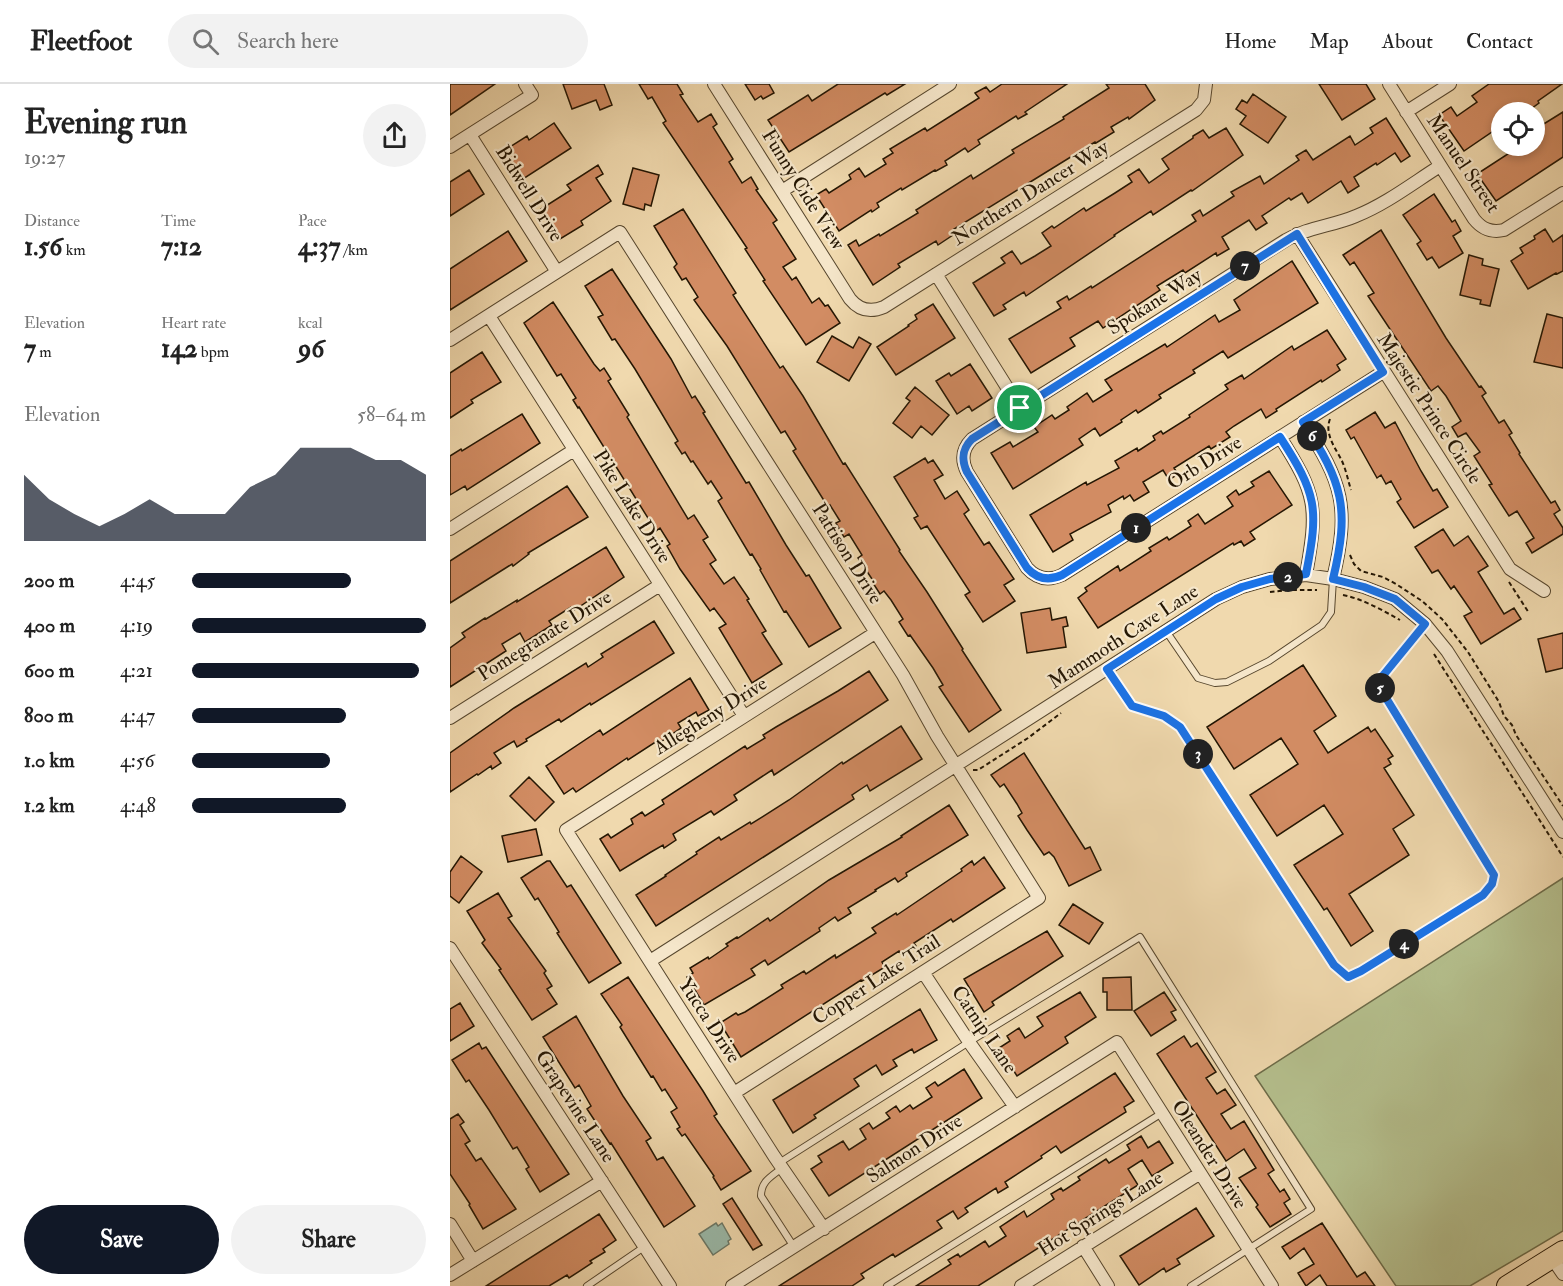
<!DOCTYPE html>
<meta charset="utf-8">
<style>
body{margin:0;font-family:"IM FELL Double Pica",serif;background:#f2f2f2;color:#222;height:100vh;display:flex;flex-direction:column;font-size:22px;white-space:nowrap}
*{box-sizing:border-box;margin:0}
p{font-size:20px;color:#767676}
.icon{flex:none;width:33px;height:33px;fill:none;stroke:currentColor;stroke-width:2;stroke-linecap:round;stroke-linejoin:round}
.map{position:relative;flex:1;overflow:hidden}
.details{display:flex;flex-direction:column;background:#fff;width:450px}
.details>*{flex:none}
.controls{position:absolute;left:1041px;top:18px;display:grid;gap:12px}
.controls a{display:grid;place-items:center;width:54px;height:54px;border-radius:50%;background:#fff;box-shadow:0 3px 9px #0003;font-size:30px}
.pin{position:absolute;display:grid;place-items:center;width:51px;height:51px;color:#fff;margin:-26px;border:3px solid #fff;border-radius:50%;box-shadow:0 2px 6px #0007}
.km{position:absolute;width:30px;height:30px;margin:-15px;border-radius:50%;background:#222;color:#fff;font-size:16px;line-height:30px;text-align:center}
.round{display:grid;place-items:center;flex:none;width:63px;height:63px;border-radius:32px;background:#f2f2f2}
.overview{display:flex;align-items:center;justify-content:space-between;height:102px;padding:0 24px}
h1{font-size:33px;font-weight:700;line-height:45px}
.stats{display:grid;grid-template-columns:repeat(3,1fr);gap:9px;height:102px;padding:6px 24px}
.stats div{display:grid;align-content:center}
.stats b{font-size:26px;font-weight:700}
.stats small{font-size:16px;font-weight:400}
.stats p{font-size:16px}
.chart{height:168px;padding:12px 24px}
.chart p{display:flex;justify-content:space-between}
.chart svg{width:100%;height:108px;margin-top:6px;fill:#111827;opacity:.7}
.cta{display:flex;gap:12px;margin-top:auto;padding:12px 24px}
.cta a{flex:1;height:69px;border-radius:36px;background:#111827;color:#fff;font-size:24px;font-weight:700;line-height:69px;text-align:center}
.cta a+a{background:#f2f2f2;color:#222}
ul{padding:0 24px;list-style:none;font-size:20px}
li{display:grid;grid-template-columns:96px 72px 1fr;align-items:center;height:45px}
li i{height:15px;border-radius:8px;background:#111827}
header{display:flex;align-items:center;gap:36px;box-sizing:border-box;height:84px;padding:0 30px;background:#fff;border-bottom:2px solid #e0e0e0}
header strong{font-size:28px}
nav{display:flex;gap:33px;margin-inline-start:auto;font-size:21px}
.search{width:420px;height:54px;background:#f2f2f2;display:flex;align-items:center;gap:15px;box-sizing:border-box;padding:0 21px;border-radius:33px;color:#767676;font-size:22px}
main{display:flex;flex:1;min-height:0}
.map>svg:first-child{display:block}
.green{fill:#b5c08e;stroke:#6c6b48;stroke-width:1.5}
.water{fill:#9abaaa;stroke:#6b7867;stroke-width:1.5}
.building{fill:#d28c63;stroke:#241603;stroke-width:1.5}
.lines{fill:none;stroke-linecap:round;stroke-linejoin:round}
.service-casing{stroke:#57472e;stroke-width:8}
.minor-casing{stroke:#57472e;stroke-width:14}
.primary-casing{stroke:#241603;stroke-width:22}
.path{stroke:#241603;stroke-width:2;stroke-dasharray:4.5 3;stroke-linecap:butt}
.service{stroke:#f5e6ca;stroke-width:6}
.minor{stroke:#f5e6ca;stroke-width:12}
.primary{stroke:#f0d9ae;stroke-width:20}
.route-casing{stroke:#fff;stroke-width:12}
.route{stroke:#1a73e8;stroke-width:8}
.labels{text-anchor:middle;stroke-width:4.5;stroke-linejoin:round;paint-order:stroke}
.street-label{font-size:20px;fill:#241603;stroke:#f5e6ca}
</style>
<header>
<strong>Fleetfoot</strong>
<div class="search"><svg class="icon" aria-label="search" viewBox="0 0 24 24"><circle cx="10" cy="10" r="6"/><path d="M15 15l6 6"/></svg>Search here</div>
<nav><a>Home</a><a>Map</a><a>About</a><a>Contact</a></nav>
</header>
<main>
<section class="details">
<div class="overview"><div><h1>Evening run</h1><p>19:27</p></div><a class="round"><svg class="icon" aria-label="share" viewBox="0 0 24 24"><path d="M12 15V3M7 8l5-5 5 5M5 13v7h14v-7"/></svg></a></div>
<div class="stats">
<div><p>Distance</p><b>1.56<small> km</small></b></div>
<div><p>Time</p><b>7:12</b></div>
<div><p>Pace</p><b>4:37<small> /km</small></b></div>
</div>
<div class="stats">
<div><p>Elevation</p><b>7<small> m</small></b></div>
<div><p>Heart rate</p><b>142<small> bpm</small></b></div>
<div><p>kcal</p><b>96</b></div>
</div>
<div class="chart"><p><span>Elevation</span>58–64 m</p>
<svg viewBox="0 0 160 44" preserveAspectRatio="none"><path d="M0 44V17L10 27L20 33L30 38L40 33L50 27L60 33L70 33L80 33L90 22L100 17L110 6L120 6L130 6L140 11L150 11L160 17V44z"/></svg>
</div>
<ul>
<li><b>200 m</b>4:45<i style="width:68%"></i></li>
<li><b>400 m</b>4:19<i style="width:100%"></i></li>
<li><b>600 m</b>4:21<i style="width:97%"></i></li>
<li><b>800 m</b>4:47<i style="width:66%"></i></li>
<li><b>1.0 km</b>4:56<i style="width:59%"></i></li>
<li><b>1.2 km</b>4:48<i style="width:66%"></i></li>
</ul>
<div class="cta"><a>Save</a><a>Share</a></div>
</section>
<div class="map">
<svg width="1113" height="1202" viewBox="0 0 1113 1202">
<rect width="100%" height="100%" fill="#f0d9ae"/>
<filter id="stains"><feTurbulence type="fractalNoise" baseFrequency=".00333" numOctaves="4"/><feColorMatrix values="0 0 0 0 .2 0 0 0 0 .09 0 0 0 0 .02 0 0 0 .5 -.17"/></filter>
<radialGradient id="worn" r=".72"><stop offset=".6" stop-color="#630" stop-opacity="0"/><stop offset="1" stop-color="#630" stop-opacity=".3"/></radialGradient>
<!-- green -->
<path class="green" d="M1113,794V1147L1020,1202H946L805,992Z"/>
<!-- water -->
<path class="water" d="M266,1139L268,1142L272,1139L281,1155L278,1157L279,1160L263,1171L249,1150Z"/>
<!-- building -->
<path class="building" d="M0,0H45L0,31Z
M113,0H154L162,21L150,26L146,16L122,25Z
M189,0H227L233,10L230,11L248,38L261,30L267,40L263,43L283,75L279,78L292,99L301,93L308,105L306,106L327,136L323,139L346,175L333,183L342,196L346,193L362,219L369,214L375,222L378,221L390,239L356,261L313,197L315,196L295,165L297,164L213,39L216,37L202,13L198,15Z
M295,0H319L324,9L313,15L311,12L305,16Z
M388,0H455L437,11L435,9L339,68L318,36L358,11L362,17Z
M552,0H617L575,28L577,30L568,35L566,32L528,56L530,60L518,68L515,64L495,77L497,81L486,87L485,86L452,106L451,104L427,119L429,123L422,128L421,126L389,147L366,111L376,105L379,109L401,95L399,91L409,84L415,93L436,80L433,75L443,69L440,65L475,44L477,47L529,14L525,9L536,3L540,8Z
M656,0H695L705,16L679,35L678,33L661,43L664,48L646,59L645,58L504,145L506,149L488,161L486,157L448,180L450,183L423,201L398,161L406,156L409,162L429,150L430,152L468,129L466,126L521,91L523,95L564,69L562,66L614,35L613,33L659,4Z
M869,0H916L925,15L892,36Z
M1039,0H1112L1088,17L1089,19L1078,27L1077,24L1071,28H1052V41L1014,67L989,31L1001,23L1007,32L1027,18L1022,12Z
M803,10L836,33L818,59L790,40L796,32L786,25L792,16L797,19Z
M1113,28V73L1046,117L1027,90L1070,62H1084V46Z
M936,34L960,72L951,78L945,69L927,81L926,79L904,93L909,102L898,109L891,97L858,119L852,109L841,116L839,114L812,132L817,139L806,146L799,136L772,153L779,165L767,172L766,169L735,189L733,186L707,202L710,206L653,244L648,237L620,254L625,262L581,289L559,255L611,224L607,218L617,212L619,216L641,202L642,204L746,137L742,131L750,126L753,132L784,112L781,108L810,92L814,100L849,76L846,72L856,66L863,76L900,52L905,61L923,49L920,44Z
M104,39L121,64L73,95L55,66L77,52L79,56Z
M776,44L793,71L742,107L741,106L703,131L701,127L664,151L665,152L576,212L574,208L553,221L556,225L544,232L523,199L555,179L551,174L562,167L571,180L585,172L601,162L592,149L602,142L604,144L634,124L636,127L665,109L682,98L678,92L689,85L699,99L719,85L712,75L743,54V52L753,46L759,54Z
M148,81L153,90L146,94L161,117L131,137L133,141L110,155L91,125L121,106L117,101Z
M183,84L209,91L201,122L195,120L194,126L173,120Z
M19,86L34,110L0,132V98Z
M984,110L1002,138L1005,136L1011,147L1003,152L1013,169L989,184L982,173L977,176L967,160L971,157L953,131Z
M233,125L286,209L283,211L330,284L333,282L353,312L393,380L395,379L450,466L449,467L477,508L513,565L512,566L551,626L519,648L489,603L493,601L483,584L460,551L458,552L449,538L453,535L441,516L434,507L430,510L423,499L424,498L408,474L412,471L399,450L394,453L386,439L390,437L380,421L378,423L343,367L346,365L335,347L331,349L277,262L244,216L248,213L236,194L232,196L224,183L227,180L204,142Z
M1095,145L1103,158L1113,151V187L1107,190L1106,189L1078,205L1061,177L1073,169L1070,164L1085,155L1084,152Z
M931,146L996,254L1029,303L1031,302L1036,309L1032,312L1049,339L1054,336L1062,349L1059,351L1070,369L1069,370L1101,419L1105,417L1110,426L1104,430L1113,444V450L1082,469L1076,459L1084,454L1067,427L1059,432L1039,401L1042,400L1024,372L1030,368L1016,349L1008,353L1002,343L1011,337L996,312L988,302L981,307L918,212L924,209L904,178L900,181L893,171Z
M58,147L77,177L0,226V185Z
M1019,171L1033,175L1032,181L1049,185L1040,222L1030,220L1031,216L1010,211Z
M842,177L868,219L778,274L773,267L743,286L745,289L709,311L711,314L688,329L686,326L671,336L672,338L650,352L645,344L629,355L633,361L563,405L541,369L560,358L563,363L588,348L584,343L602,331L605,335L619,326L617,323L637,309L643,318L662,306L655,296L715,260L717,263L765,231L769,238L790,226L784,216Z
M162,185L221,275L242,314L245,312L255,328L253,329L296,399L299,398L336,461L356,492L359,491L391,544L359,563L336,527L334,528L310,486L311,485L302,470L300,471L268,417L272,414L261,397L258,400L243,377L241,378L235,368L232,370L225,359L228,357L209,325L185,285L165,255L162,256L148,233L153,231L135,202Z
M103,218L144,280L150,287L154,284L161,295L158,297L179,331L177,333L238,435L244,431L258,453L253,456L266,476L260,480L274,500L284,493L299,515L297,516L316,547L312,549L332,580L302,599L269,544L276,540L264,524L260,527L230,485L217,462L220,460L210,444L206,447L129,323L128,324L123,316L126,314L111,290L107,292L74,239Z
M483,220L505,254L446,291L427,263L459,242L458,241L467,235L465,231Z
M1097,230L1113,234V284L1084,278Z
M877,246L896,275L887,281L890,286L872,298L871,296L826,325L827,327L816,334L811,325L784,342L776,348L780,353L761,365L759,362L724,384L728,390L719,396L713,386L693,398L699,408L684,417L680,411L674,415L673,412L658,421L661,428L620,450L623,456L603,468L580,431L636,398L637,401L669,384L665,377L687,364L688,367L705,356L703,352L711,347L713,350L740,333L739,331L778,305L775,301L792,291L794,295L842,262L844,266Z
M382,252L403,264L409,253L421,260L399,297L367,278Z
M32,268L51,298L21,316L23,319L0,334V289Z
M520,280L542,314L522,327L519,322L507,330L486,297L499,289L501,292Z
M465,303L499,331L482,351L471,342L462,354L443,339L460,317L456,314Z
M925,328L935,344L945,338L971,387L983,407L987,405L998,423L964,444L947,418L951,415L941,397L936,400L931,391L927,394L904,353L901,355L896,346Z
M72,330L90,359L17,406L15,402L0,411V372L11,365L12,367Z
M475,374L478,379L483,376L493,391L484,396L495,415L507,407L519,426L514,430L534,461L539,458L564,495L554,501L565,517L533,538L515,511L520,508L477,442L471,445L464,434L468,432L444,393Z
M819,387L842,421L800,448L805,455L794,462L791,457L784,461L783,459L648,544L628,514L637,507L635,504L668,482L670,487L701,467L699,464L717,453L719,456L741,442L738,437L748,430L755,440L783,422L777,413L786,406L789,411L804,402L801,398Z
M117,402L138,433L78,469L79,470L63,482L62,480L0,519V477Z
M993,445L1004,462L1018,452L1038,482L1028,488L1054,530L1064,524L1071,535L1031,560L1014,532L1022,528L1004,502L1001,505L988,486L982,489L965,463Z
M156,463L174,493L123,527L121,523L99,537L102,541L75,558L70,549L52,560L56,567L0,603V564L15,553L12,549L35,534L36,535L67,516V518Z
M600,524L602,536L616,533L618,542L613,543L616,563L577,569L571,529Z
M204,537L224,569L141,621L140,619L111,638L109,635L76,655L77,657L67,663L64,657L44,669L51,679L42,685L41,682L28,691L27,690L0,708V669L64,624L136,579L138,583L153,573L151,570Z
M1113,549V584L1096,588L1088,555Z
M853,581L886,632L864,647L878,669L918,643L921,648L925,645L943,672L938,675L941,680L934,684L964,731L943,745L959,771L899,810L923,847L901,862L877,824L874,826L844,781L893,750L874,721L827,752L800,711L848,680L831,654L784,685L757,643Z
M419,587L438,616L324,691L322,686L284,711L287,716L264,731L261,727L223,750L226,756L214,764L213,761L201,768L170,787L150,755L158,750L161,754L183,740L181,735L192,728L195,732L214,720L212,716L295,662L297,665L315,654L313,651L326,643L388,607Z
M240,594L259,626L248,632L246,628L228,639L231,644L209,659L207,657L178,676L177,674L126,708L123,704L114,710L96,682L150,646L153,651Z
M451,642L472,675L420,707L417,701L402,711L404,715L206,842L186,811L216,792L215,791L247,770L246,768L269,753L271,756L300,738L301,740L339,716L392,678L393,680Z
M574,669L635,765L640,763L651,786L619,802L604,773L599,768L594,771L577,746L568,732L572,729L567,720L554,700L550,703L541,691Z
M79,693L104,718L85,737L60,712Z
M499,721L518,751L456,789L457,792L448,798L445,794L425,806L426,807L398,824L401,829L388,837L385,833L369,844L370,847L318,881L315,876L301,885L305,891L254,921L237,893L243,889L240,884L258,873L259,875L278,862L276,860L287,853L288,854L318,834L320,837L379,796L452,753L451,752Z
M86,745L92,771L58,778L52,752Z
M11,772L32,788L9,819L0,812V788Z
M534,773L555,804L503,838L501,835L464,859L466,862L452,871L449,867L432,878L435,883L412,897L411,896L291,973L270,939L286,929L288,931L295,928L333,904L331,901L354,887L356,890L385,871L386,874L426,849L422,844L446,829L447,831L512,787L511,785L522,777L524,781Z
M97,777H100L117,803L121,801L171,879L139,899L107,849L109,848L88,814L85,816L71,794Z
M48,809L62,832L58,834L96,887L94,889L102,902L97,905L107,920L82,936L49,886L51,885L32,859L35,856L17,827Z
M623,820L653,839L639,860L609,841Z
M597,847L613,872L551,912L542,918L544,921L534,928L514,895Z
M178,893L253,1007L267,1030L264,1032L301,1087L271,1106L263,1093L264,1092L235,1050L232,1052L227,1045L230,1043L221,1028L227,1024L215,1005L212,1007L203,992L201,993L170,943L172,941L151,910Z
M681,893L682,926H657V908H653V894Z
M630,908L646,933L615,953L618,959L567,992L549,964L560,957L557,952L569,944L575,954L593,942L587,933Z
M714,908L726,926L721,928L726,936L701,952L684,927Z
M10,919L24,942L0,957V925Z
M470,925L487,956L464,969L462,965L443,976L447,982L432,991L426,981L404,995L409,1002L364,1031L366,1034L343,1049L323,1016Z
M126,932L173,1012L201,1054L196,1057L207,1076L213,1073L245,1122L214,1143L161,1059L160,1060L143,1034L137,1025L141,1022L129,1001L125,1004L93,953Z
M734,952L741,963L747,959L766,988L756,994L767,1010L775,1005L786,1021L771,1030L781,1045L794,1037L824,1086L818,1090L830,1108L834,1105L840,1115L834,1119L841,1130L820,1143L806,1123L808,1121L789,1094L806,1084L794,1065L776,1077L707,970Z
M29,959L32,965L36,963L119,1090L90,1108L76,1085L79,1083L67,1063L63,1065L39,1026L19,996L16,998L2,976Z
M514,985L532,1014L379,1112L361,1085L372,1078L368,1072L393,1057L399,1066L416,1055L410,1045L419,1039L423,1045L440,1034L436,1029L446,1022L450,1028L460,1021L463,1025L482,1013L476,1004L485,998L488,1002Z
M665,989L684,1017L674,1023L676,1028L611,1069L606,1062L591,1072L592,1074L555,1098L558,1103L548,1109L546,1104L515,1124L518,1128L508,1135L503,1127L487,1137L492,1144L445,1173L443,1170L411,1190L414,1194L402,1202H329Z
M8,1030L14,1038L10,1041L20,1057L15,1060L26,1077L31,1074L66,1125L33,1145L19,1121L20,1120L0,1090V1035Z
M691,1052L698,1064L709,1057L723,1079L702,1092L692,1076L678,1085L688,1101L528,1202H466L501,1180L498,1176L508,1170L510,1173L535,1157L539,1163L556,1152L550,1143L574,1127L577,1133L604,1115L601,1110L611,1104L613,1107L630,1096L628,1093L656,1075L659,1079L680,1066L677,1061Z
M282,1114L312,1161L303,1166L273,1120Z
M746,1124L764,1152L727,1175L730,1180L716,1188L714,1184L689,1201L670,1172Z
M149,1130L166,1156L153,1165L155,1168L140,1177L142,1179L119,1194L117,1191L99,1202H36Z
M872,1139L907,1193L915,1188L925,1202H877L870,1191L856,1202L848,1189L864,1180L854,1164L840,1175L832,1163Z"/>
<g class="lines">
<!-- service casing -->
<g class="service-casing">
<path id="service" d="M716,547L748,594L765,599L777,598L819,577L872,541L881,528L883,495
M657,585L682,622L714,632L731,643L884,881L898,893L911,887L1033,811C1039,804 1042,800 1044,791L930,604L931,594L975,540
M329,1079L519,958L690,853L861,1125L741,1202
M332,1084C321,1093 311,1097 311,1112L344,1163
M137,1202L194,1163
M437,1202L712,1029"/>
</g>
<!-- minor casing -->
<g class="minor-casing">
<path id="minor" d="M264,0L400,215C409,226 420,229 434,223L746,26L754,16L756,0
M939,0L1024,135C1032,145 1041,149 1054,146L1113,109
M956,28L1000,0
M20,51L107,188
M0,63L82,11L75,0
M332,107L500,0
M847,150L1060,485L1094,507
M486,190L570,324
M39,232L294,632
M0,256L170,148L453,591L487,652L589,814L284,1009
M933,288L612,491C599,497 587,495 577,484L517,388C511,376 512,365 522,355L836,156C858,143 883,142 906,132C936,120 963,99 990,82
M853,338C893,399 900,423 883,495
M830,353C867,411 868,423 856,491
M0,445L124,366
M0,634L210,501
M0,864L220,1202
M200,877L766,515L792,503L820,495L856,491L883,495L914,503L945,515L975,540L997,567L1113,748
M473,888L519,958L565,1023
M0,1140L23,1177
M374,1145L324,1072L116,746L425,549
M633,1162L658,1202
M1102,1174L1113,1190
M0,1191L152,1097
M282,1202L667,958L822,1202
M571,1202L749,1090"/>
</g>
<!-- primary casing -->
<g class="primary-casing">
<path id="primary" d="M1057,1202L1113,1167"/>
</g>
<!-- path -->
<path class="path" d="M880,335C874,350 886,365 892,377C896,386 898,396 901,406
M900,471L904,480L911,487L933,493L946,500L972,517L992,535L1018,568L1049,618L1054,632L1062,641L1066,651L1113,722
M1059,498L1079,529
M820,508L841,506H867
M893,511C913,515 932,526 950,536
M984,570L1113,773
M523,686H528L578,654L611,629"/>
<!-- service -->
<use href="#service" class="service"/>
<!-- minor -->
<use href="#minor" class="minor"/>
<!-- primary -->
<use href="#primary" class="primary"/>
</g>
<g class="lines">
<!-- route casing -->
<g class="route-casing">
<path id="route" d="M847,150L933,288L853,338C893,399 900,424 883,495L914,503L945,515L975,540L931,594L930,604L1044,791L1042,800L1033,811L911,887L898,893L884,881L730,643L714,632L682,622L657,585L766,515L792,503L820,495L856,490C869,424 867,410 830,353L612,491C599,497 587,495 577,484L517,388C511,375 512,365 522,355Z"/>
</g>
<!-- route -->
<use href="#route" class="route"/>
</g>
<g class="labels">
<!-- street labels -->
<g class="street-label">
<text transform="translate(1014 79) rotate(56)" y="7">Manuel Street</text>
<text transform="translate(354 105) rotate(58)" y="7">Funny Cide View</text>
<text transform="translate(580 108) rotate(-32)" y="7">Northern Dancer Way</text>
<text transform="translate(80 109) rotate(58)" y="7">Bidwell Drive</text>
<text transform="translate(704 217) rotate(-32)" y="7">Spokane Way</text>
<text transform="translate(980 324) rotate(57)" y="7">Majestic Prince Circle</text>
<text transform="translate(754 378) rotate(-32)" y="7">Orb Drive</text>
<text transform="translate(183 422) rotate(58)" y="7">Pike Lake Drive</text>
<text transform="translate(398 469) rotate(58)" y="7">Pattison Drive</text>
<text transform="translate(94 551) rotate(-32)" y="7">Pomegranate Drive</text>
<text transform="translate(673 552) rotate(-33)" y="7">Mammoth Cave Lane</text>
<text transform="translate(260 631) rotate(-32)" y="7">Allegheny Drive</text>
<text transform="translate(426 895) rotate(-33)" y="7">Copper Lake Trail</text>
<text transform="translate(260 936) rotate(57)" y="7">Yucca Drive</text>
<text transform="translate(535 945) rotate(56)" y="7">Catnip Lane</text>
<text transform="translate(126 1022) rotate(57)" y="7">Grapevine Lane</text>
<text transform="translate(464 1064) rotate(-33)" y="7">Salmon Drive</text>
<text transform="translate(760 1070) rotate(58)" y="7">Oleander Drive</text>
<text transform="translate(650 1129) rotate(-32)" y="7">Hot Springs Lane</text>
</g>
</g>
<rect width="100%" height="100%" filter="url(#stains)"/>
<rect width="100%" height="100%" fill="url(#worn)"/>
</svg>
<div class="controls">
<a><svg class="icon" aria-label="locate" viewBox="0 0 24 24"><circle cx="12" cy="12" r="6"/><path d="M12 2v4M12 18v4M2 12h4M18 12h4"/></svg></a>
</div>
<div class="pin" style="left:570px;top:324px;background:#1e9e55"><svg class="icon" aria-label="arrive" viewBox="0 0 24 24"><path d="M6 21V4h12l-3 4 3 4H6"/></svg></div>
<b class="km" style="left:686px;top:444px">1</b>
<b class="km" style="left:838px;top:493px">2</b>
<b class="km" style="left:748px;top:670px">3</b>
<b class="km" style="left:954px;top:860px">4</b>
<b class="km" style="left:930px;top:604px">5</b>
<b class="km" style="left:862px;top:352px">6</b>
<b class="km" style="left:795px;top:182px">7</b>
</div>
</main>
